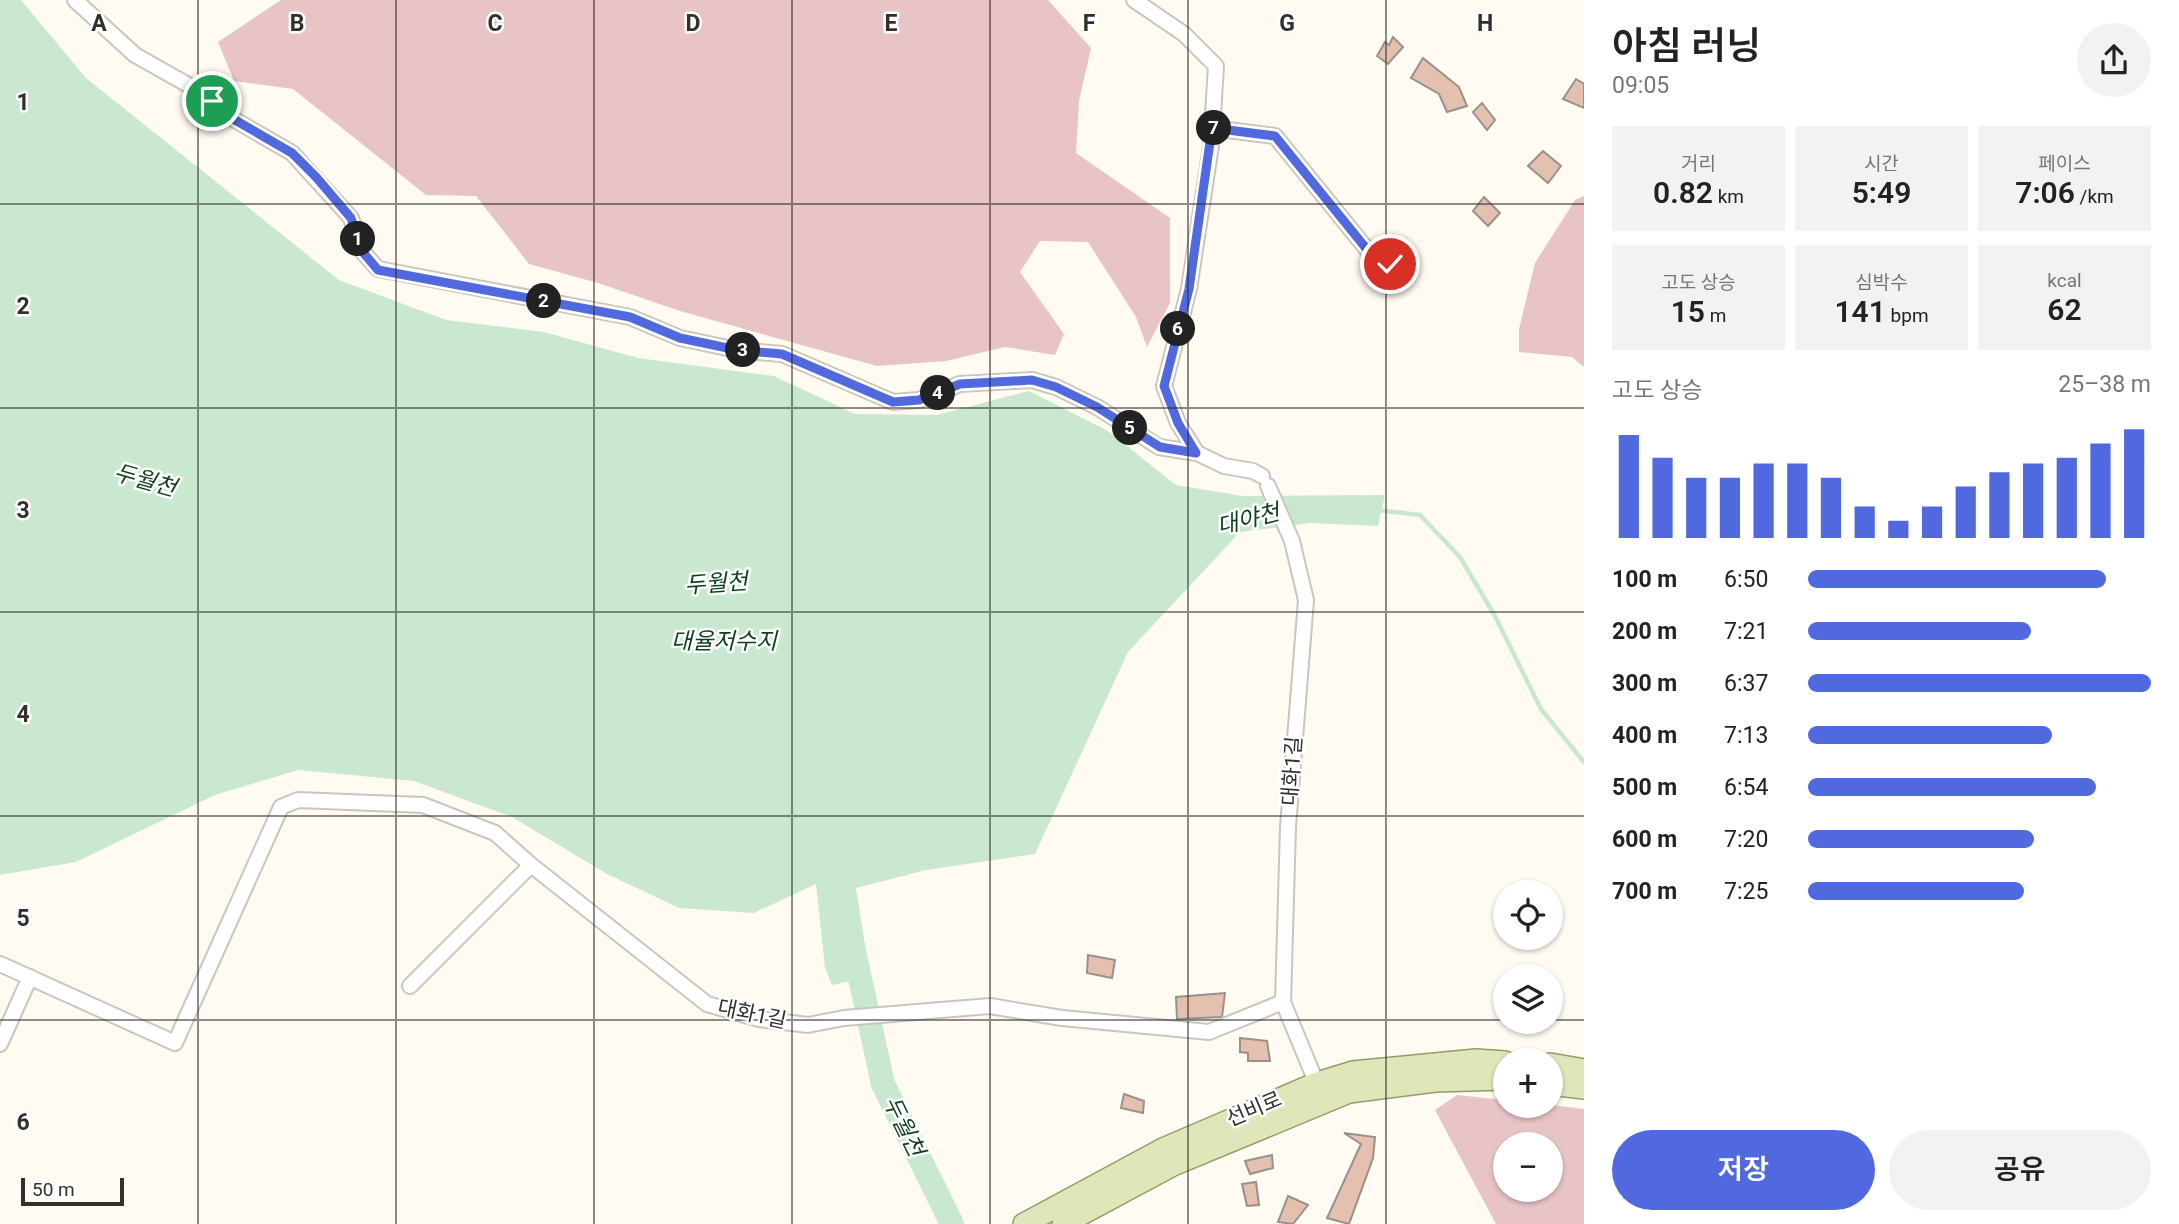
<!DOCTYPE html>
<html lang="ko">
<meta charset="utf-8">
<style>
body{margin:0;font-family:Roboto,"Noto Sans KR",sans-serif;background:#f2f2f2;color:#222;height:100vh;display:flex;flex-direction:column;font-size:26px;white-space:nowrap}
*{box-sizing:border-box;margin:0}
p{font-size:23px;color:#767676}
.icon{flex:none;width:38px;height:38px;fill:none;stroke:currentColor;stroke-width:2;stroke-linecap:round;stroke-linejoin:round}
.map{position:relative;flex:1;overflow:hidden}
.side{display:flex;flex-direction:column;background:#fff;width:595px}
.side>*{flex:none}
.tools{position:absolute;left:1493px;top:880px;display:grid;gap:14px}
.tools a{display:grid;place-items:center;width:70px;height:70px;border-radius:50%;background:#fff;box-shadow:0 2px 5px #0004;font-size:35px}
.scale{position:absolute;left:21px;bottom:18px;width:103px;box-sizing:border-box;padding-left:7px;border:4px solid #32302c;border-top:0;font-size:19px;line-height:24px;white-space:nowrap;color:#32302c;-webkit-text-stroke:5px #fff;paint-order:stroke}
.pin{position:absolute;display:grid;place-items:center;width:60px;height:60px;color:#fff;margin:-30px;border:4px solid #fff;border-radius:50%;box-shadow:0 2px 7px #0007}
.km{position:absolute;width:35px;height:35px;margin:-18px;border-radius:50%;background:#222;color:#fff;font-size:19px;line-height:35px;text-align:center}
.round{display:grid;place-items:center;flex:none;width:74px;height:74px;border-radius:37px;background:#f2f2f2}
.overview{display:flex;align-items:center;justify-content:space-between;height:119px;padding:0 28px}
h1{font-size:38px;font-weight:600;line-height:52px}
.stats{display:grid;grid-template-columns:repeat(3,1fr);gap:10px;height:119px;padding:7px 28px}
.stats div{display:grid;align-content:center;border-radius:0px;background:#f2f2f2;text-align:center}
.stats b{font-size:30px;font-weight:600}
.stats small{font-size:19px;font-weight:400}
.stats p{font-size:19px}
.chart{height:196px;padding:14px 28px}
.chart p{display:flex;justify-content:space-between}
.chart svg{width:100%;height:126px;margin-top:7px;stroke:#5169de;stroke-width:6}
.action{display:flex;gap:14px;margin-top:auto;padding:14px 28px}
.action a{flex:1;height:80px;border-radius:42px;background:#5169de;color:#fff;font-size:28px;font-weight:600;line-height:80px;text-align:center}
.action a+a{background:#f2f2f2;color:#222}
ul{padding:0 28px;list-style:none;font-size:23px}
li{display:grid;grid-template-columns:112px 84px 1fr;align-items:center;height:52px}
li i{height:18px;border-radius:9px;background:#5169de}
main{display:flex;flex:1;min-height:0}
.map>svg:first-child{display:block}
.green{fill:#e8c4c7;fill-rule:evenodd}
.water{fill:#c9e8cf}
.lines{fill:none;stroke-linecap:round;stroke-linejoin:round}
.stream{stroke:#c9e8cf;stroke-width:4.5}
.river{stroke:#c9e8cf;stroke-width:24}
.building{fill:#e4c1af;stroke:#9a908b;stroke-width:2}
.minor-casing{stroke:#cbc6bd;stroke-width:18}
.primary-casing{stroke:#949c69;stroke-width:24}
.minor{stroke:#fff;stroke-width:14}
.primary{stroke:#dfe6b9;stroke-width:21}
.route-casing{stroke:#fff;stroke-width:14}
.route{stroke:#5169de;stroke-width:9}
.grid{fill:none;stroke:#32302c;stroke-width:2;stroke-opacity:0.55}
.labels{text-anchor:middle;stroke-width:5;stroke-linejoin:round;paint-order:stroke}
.street-label{font-size:21px;fill:#32302c;stroke:#fff}
.water-label{font-size:23px;font-style:italic;fill:#0d3f1e;stroke:#fff}
.grid-label{font-size:23px;text-anchor:middle;font-weight:bold;fill:#32302c;stroke:#fff;stroke-width:5;stroke-linejoin:round;paint-order:stroke}
</style>
<main>
<div class="map">
<svg width="1584" height="1224" viewBox="0 0 1584 1224">
<rect width="100%" height="100%" fill="#fffbf3"/>
<!-- green -->
<path class="green" d="M281,0H1048L1091,48L1079,101L1076,153L1170,218V303L1147,347L1136,317L1088,242L1040,241L1020,272L1064,334L1055,355L1005,347L946,361L877,366L680,311L598,283L529,264L476,196L426,195L293,89L234,81L218,42Z
M1584,196V367L1572,357L1519,352V329L1535,263L1575,200Z
M1457,1095L1505,1100V1106L1551,1105L1584,1109V1224H1496L1435,1110ZM1505,1144H1550V1190H1505Z"/>
<!-- water -->
<path class="water" d="M0,0H21L86,78L339,280L446,320L544,332L638,358L774,376L855,414L937,415L1029,391L1108,431L1176,485L1243,496L1385,495L1378,526L1310,523L1240,532L1128,652L1035,854L926,870L856,888L870,977L832,985L825,968L816,884L754,913L679,908L607,874L512,817L414,781L298,770L215,795L76,862L0,875Z"/>
<g class="lines">
<!-- stream -->
<path class="stream" d="M1376,510L1420,515L1460,557L1495,616L1541,709L1584,762"/>
<!-- river -->
<path class="river" d="M853,946L883,1084L952,1224"/>
</g>
<!-- building -->
<path class="building" d="M1393,37L1403,47L1388,64L1377,56L1385,42L1389,45Z
M1423,58L1459,87L1467,106L1447,112L1439,94L1411,78Z
M1576,79L1584,84V108L1563,99Z
M1482,103L1495,120L1487,130L1473,112Z
M1543,151L1561,166L1548,183L1528,166Z
M1484,197L1500,213L1488,226L1473,211Z
M1088,955L1115,960L1112,978L1087,973Z
M1225,993L1222,1017L1177,1019L1176,997Z
M1240,1038L1267,1041L1270,1061H1248V1053L1240,1052Z
M1124,1094L1144,1101L1143,1113L1121,1108Z
M1344,1133L1375,1137L1373,1158L1349,1224L1327,1218L1361,1144Z
M1272,1155L1273,1168L1250,1174L1245,1161Z
M1256,1182L1259,1205L1247,1206L1242,1184Z
M1288,1196L1308,1205L1293,1224L1278,1222Z"/>
<g class="lines">
<!-- minor casing -->
<g class="minor-casing">
<path id="minor" d="M75,0L135,55L190,86L235,120L292,153L351,218L361,250L378,269L630,317L680,338L737,350L782,354L893,402L919,400L960,384L1032,380L1056,387L1097,407L1159,447L1197,453L1224,466L1253,471L1262,476
M1134,0L1184,34L1216,66L1211,146L1189,289L1164,386L1178,423L1197,453
M1212,128L1275,136L1378,263
M1374 271a9 9 0 1 1 18 0a9 9 0 1 1-18 0Z
M1268,486L1292,541L1306,600L1288,827L1283,1002L1319,1089
M0,964L175,1043L281,807L298,800L423,805L495,833L531,865L707,1004L759,1019L808,1025L844,1018L990,1006L1062,1018L1209,1032L1283,1002
M410,986L531,865
M0,1044L30,977"/>
</g>
<!-- primary casing -->
<g class="primary-casing">
<path id="primary" d="M1550,1064L1584,1070
M1550,1084L1584,1088
M1024,1224L1163,1149L1317,1083L1353,1072L1476,1060L1505,1062
M1063,1224L1173,1165L1349,1092L1435,1081L1505,1079"/>
</g>
<!-- minor -->
<use href="#minor" class="minor"/>
<!-- primary -->
<use href="#primary" class="primary"/>
</g>
<g class="lines">
<!-- route casing -->
<g class="route-casing">
<path id="route" d="M212,101L235,120L292,153L316,177L351,218L361,250L378,270L630,317L680,338L737,350L782,354L893,402L919,400L960,384L1032,380L1056,387L1097,407L1160,447L1196,453L1178,423L1164,386L1189,289L1212,128L1275,136L1378,263L1390,264"/>
</g>
<!-- route -->
<use href="#route" class="route"/>
</g>
<!-- grid -->
<path class="grid" d="M198,0V1224M396,0V1224M594,0V1224M792,0V1224M990,0V1224M1188,0V1224M1386,0V1224M0,204H1584M0,408H1584M0,612H1584M0,816H1584M0,1020H1505M1550,1020H1584"/>
<g class="labels">
<!-- street labels -->
<g class="street-label">
<text transform="translate(1292 771) rotate(-86)" y="7">대화1길</text>
<text transform="translate(752 1014) rotate(12)" y="7">대화1길</text>
<text transform="translate(1254 1109) rotate(-23)" y="7">선비로</text>
</g>
<!-- water labels -->
<g class="water-label">
<text transform="translate(145 480) rotate(16)" y="8">두월천</text>
<text transform="translate(1248 519) rotate(-14)" y="8">대야천</text>
<text transform="translate(716 583) rotate(-4)" y="8">두월천</text>
<text x="724" y="649">대율저수지</text>
<text transform="translate(904 1126) rotate(64)" y="8">두월천</text>
</g>
</g>
<g class="grid-label">
<text x="99" y="31">A</text>
<text x="297" y="31">B</text>
<text x="495" y="31">C</text>
<text x="693" y="31">D</text>
<text x="891" y="31">E</text>
<text x="1089" y="31">F</text>
<text x="1287" y="31">G</text>
<text x="1485" y="31">H</text>
<text x="23" y="110">1</text>
<text x="23" y="314">2</text>
<text x="23" y="518">3</text>
<text x="23" y="722">4</text>
<text x="23" y="926">5</text>
<text x="23" y="1130">6</text>
</g>
</svg>
<div class="tools">
<a><svg class="icon" aria-label="locate" viewBox="0 0 24 24"><circle cx="12" cy="12" r="6"/><path d="M12 2v4M12 18v4M2 12h4M18 12h4"/></svg></a>
<a><svg class="icon" aria-label="layers" viewBox="0 0 24 24"><path d="M12 4l9 5-9 5-9-5zM3 14l9 5 9-5"/></svg></a>
<a>+</a>
<a>−</a>
</div>
<div class="scale">50 m</div>
<div class="pin" style="left:212px;top:101px;background:#1e9e55"><svg class="icon" aria-label="arrive" viewBox="0 0 24 24"><path d="M6 21V4h12l-3 4 3 4H6"/></svg></div>
<div class="pin" style="left:1390px;top:264px;background:#d93025"><svg class="icon" aria-label="check" viewBox="0 0 24 24"><path d="M5 12l5 5 9-10"/></svg></div>
<b class="km" style="left:358px;top:239px">1</b>
<b class="km" style="left:544px;top:301px">2</b>
<b class="km" style="left:743px;top:350px">3</b>
<b class="km" style="left:938px;top:393px">4</b>
<b class="km" style="left:1130px;top:428px">5</b>
<b class="km" style="left:1178px;top:329px">6</b>
<b class="km" style="left:1214px;top:128px">7</b>
</div>
<section class="side">
<div class="overview"><div><h1>아침 러닝</h1><p>09:05</p></div><a class="round"><svg class="icon" aria-label="share" viewBox="0 0 24 24"><path d="M12 15V3M7 8l5-5 5 5M5 13v7h14v-7"/></svg></a></div>
<div class="stats">
<div><p>거리</p><b>0.82<small> km</small></b></div>
<div><p>시간</p><b>5:49</b></div>
<div><p>페이스</p><b>7:06<small> /km</small></b></div>
</div>
<div class="stats">
<div><p>고도 상승</p><b>15<small> m</small></b></div>
<div><p>심박수</p><b>141<small> bpm</small></b></div>
<div><p>kcal</p><b>62</b></div>
</div>
<div class="chart"><p><span>고도 상승</span>25–38 m</p>
<svg viewBox="0 0 160 44" preserveAspectRatio="none"><path d="M5 44V8M15 44V16M25 44V23M35 44V23M45 44V18M55 44V18M65 44V23M75 44V33M85 44V38M95 44V33M105 44V26M115 44V21M125 44V18M135 44V16M145 44V11M155 44V6"/></svg>
</div>
<ul>
<li><b>100 m</b>6:50<i style="width:87%"></i></li>
<li><b>200 m</b>7:21<i style="width:65%"></i></li>
<li><b>300 m</b>6:37<i style="width:100%"></i></li>
<li><b>400 m</b>7:13<i style="width:71%"></i></li>
<li><b>500 m</b>6:54<i style="width:84%"></i></li>
<li><b>600 m</b>7:20<i style="width:66%"></i></li>
<li><b>700 m</b>7:25<i style="width:63%"></i></li>
</ul>
<div class="action"><a>저장</a><a>공유</a></div>
</section>
</main>
